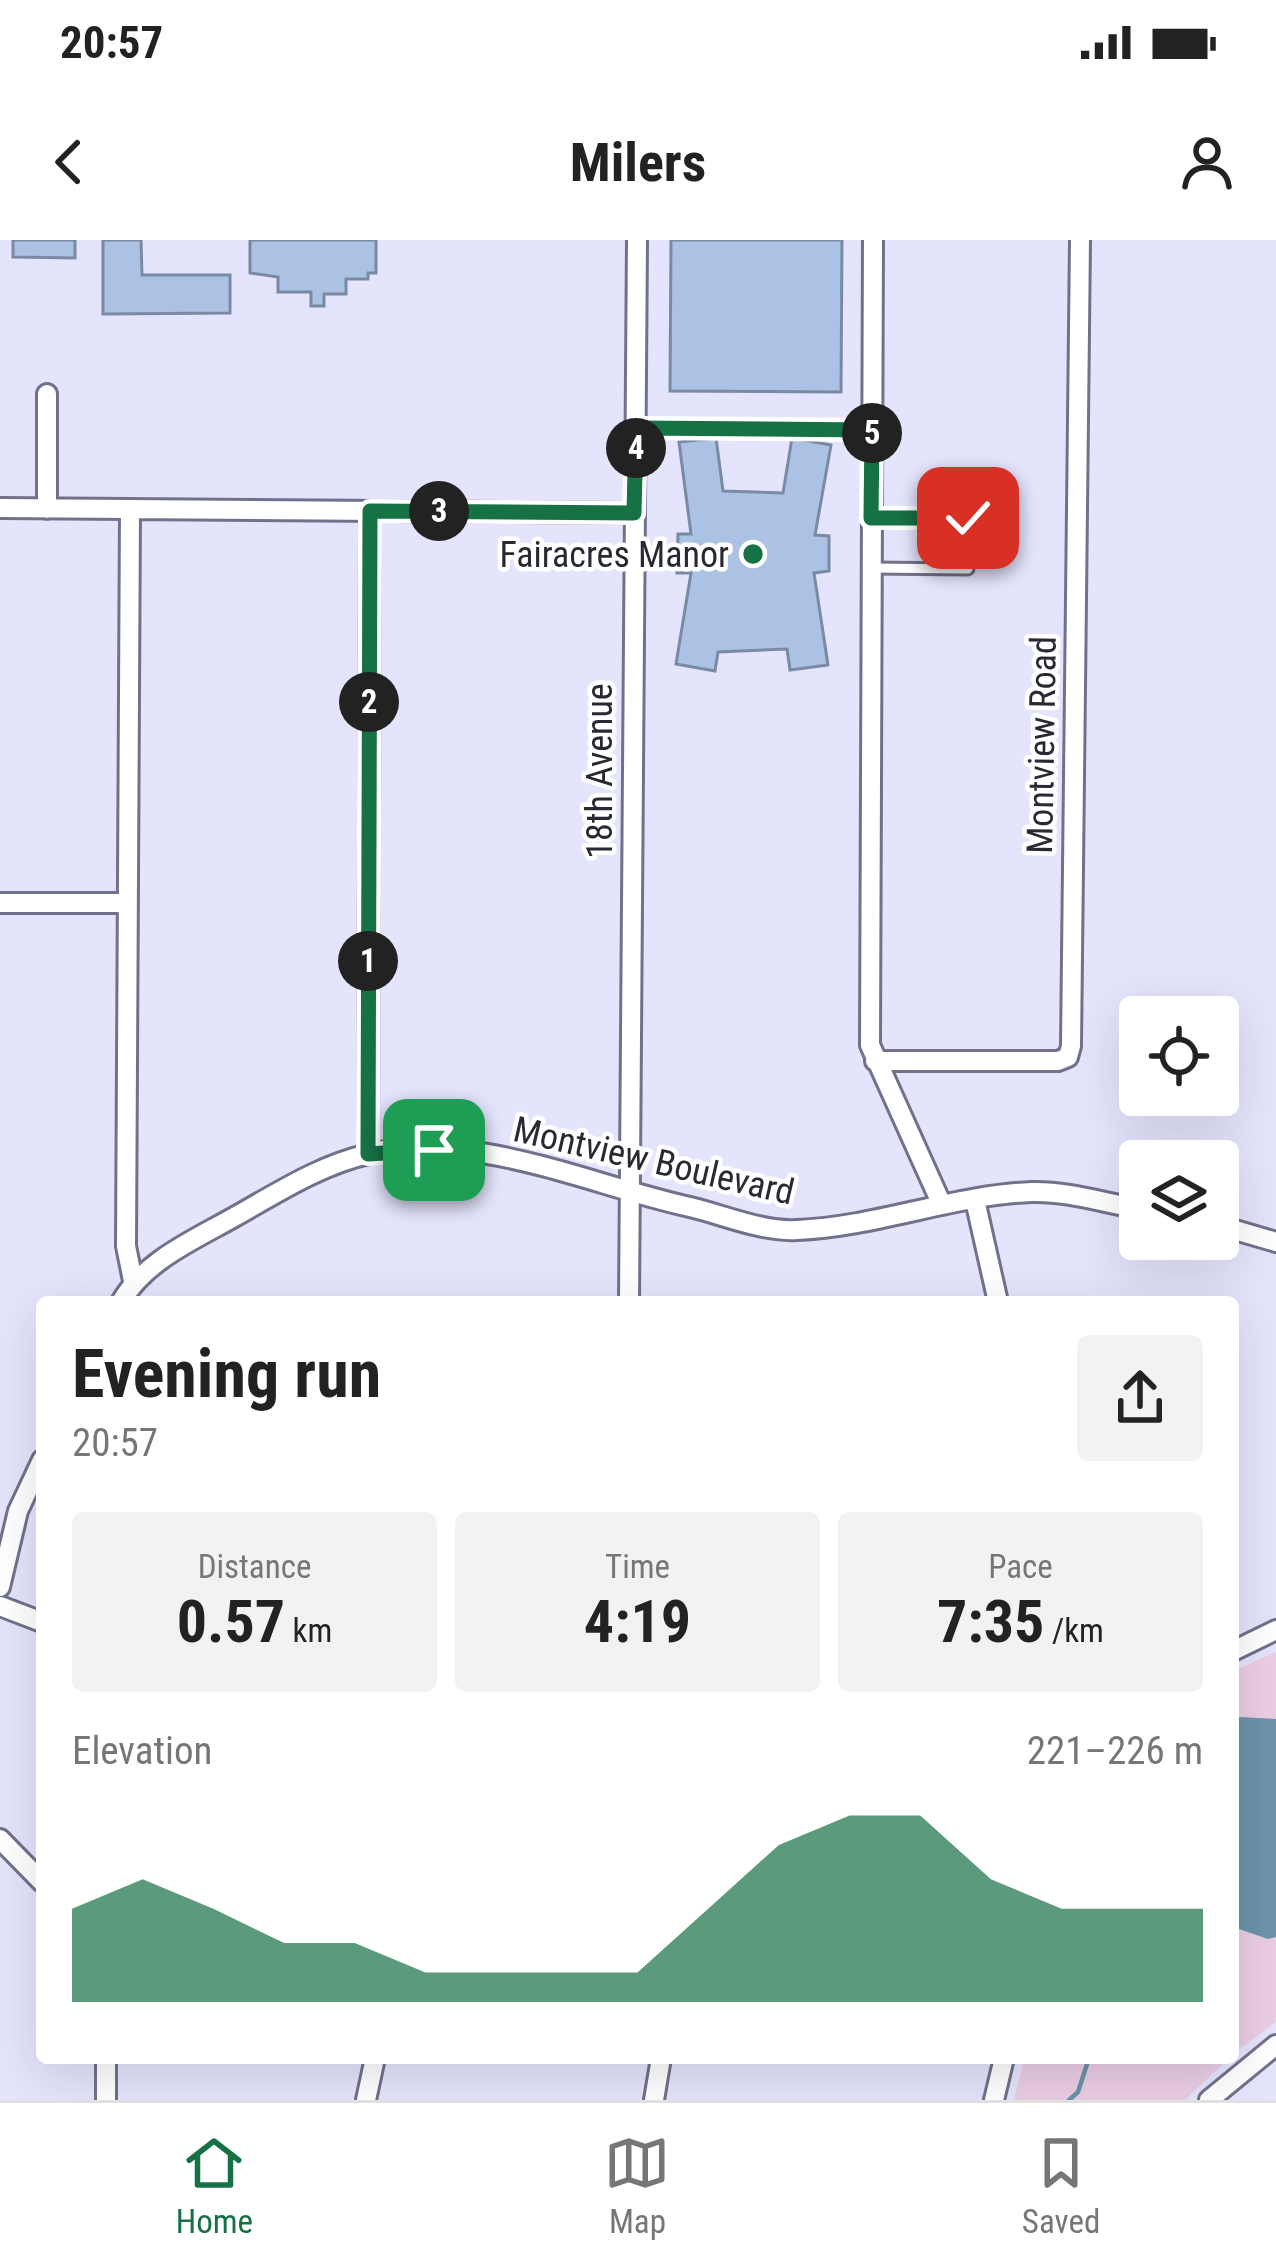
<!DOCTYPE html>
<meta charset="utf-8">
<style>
body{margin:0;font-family:"Roboto Condensed",sans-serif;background:#f2f2f2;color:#222;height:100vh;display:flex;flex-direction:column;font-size:45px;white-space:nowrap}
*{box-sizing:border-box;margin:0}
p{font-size:39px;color:#767676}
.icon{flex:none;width:66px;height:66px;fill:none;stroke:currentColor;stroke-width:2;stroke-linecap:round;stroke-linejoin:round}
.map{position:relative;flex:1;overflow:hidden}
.panel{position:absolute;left:36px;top:1056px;width:1203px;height:768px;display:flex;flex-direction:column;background:#fff;border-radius:12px;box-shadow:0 12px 48px #0002}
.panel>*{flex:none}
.buttons{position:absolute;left:1119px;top:756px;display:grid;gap:24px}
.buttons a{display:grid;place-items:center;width:120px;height:120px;border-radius:12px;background:#fff;box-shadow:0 12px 48px #0002;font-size:60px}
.pin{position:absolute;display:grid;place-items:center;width:102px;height:102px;color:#fff;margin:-51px;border-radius:24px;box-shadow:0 6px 18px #0006}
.km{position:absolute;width:60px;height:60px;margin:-30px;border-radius:50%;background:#222;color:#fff;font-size:33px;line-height:60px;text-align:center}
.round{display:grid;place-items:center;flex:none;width:126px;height:126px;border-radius:12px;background:#f2f2f2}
.overview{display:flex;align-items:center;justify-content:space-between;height:204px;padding:0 36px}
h1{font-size:66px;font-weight:700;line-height:90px}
.metrics{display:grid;grid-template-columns:repeat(3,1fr);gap:18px;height:204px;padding:12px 36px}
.metrics div{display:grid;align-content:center;border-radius:12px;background:#f2f2f2;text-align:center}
.metrics b{font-size:60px;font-weight:700}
.metrics small{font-size:33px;font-weight:400}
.metrics p{font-size:33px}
.chart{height:336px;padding:24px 36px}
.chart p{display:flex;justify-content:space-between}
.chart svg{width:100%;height:216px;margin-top:12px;fill:#167145;opacity:.7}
.status{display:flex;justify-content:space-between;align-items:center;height:84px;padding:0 60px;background:#fff;direction:ltr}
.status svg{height:33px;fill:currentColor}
header{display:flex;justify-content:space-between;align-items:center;height:156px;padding:0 36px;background:#fff;font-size:54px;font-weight:700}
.menu{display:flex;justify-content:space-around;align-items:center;height:168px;border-top:3px solid #e0e0e0;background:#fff;font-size:33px;color:#767676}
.menu a{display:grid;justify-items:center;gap:6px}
.menu .active{color:#167145}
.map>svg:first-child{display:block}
.green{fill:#ebcde4}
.water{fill:#6c93a9}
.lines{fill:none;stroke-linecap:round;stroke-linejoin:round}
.stream{stroke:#6c93a9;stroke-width:4.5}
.building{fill:#abc2e4;stroke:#7a8aa2;stroke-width:3}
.lane-casing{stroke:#71718c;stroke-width:15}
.street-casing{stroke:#71718c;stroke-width:24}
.lane{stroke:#fff;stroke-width:9}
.street{stroke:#fff;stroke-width:18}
.route-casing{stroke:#fff;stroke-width:24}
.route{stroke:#167145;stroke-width:15}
.poi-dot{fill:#167145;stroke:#fff;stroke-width:4.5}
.labels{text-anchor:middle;stroke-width:9;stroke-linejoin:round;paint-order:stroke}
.poi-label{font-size:36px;fill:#292934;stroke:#fff;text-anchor:end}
.street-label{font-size:36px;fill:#292934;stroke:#fff}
</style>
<div class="status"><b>20:57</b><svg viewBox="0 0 49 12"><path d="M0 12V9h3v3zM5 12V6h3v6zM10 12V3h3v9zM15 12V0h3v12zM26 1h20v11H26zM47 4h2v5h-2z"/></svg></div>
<header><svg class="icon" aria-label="back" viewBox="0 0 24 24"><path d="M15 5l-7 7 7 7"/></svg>Milers<svg class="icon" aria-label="person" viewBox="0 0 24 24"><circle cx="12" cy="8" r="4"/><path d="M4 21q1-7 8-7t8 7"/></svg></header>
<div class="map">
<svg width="1276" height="1860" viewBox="0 0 1276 1860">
<rect width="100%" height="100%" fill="#e4e5fd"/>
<!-- green -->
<path class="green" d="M1276,1412V1479H1233V1431Z
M1233,1687L1268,1699L1276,1697V1782L1233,1814Z
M1024,1818H1229L1185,1860H1014Z"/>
<!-- water -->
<path class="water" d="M1239,1477L1276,1479V1697L1268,1699L1233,1687V1479Z"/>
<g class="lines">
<!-- stream -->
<path class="stream" d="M1069,1860L1078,1852L1089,1818"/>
</g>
<!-- building -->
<path class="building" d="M13,0H75V18L13,17Z
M103,0H141L142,35H230V73L103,74Z
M250,0H376V33H368V39H346V54H324V66H311V52H278V37L250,33Z
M671,0H842L841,152L670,151Z
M716,198L723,251L783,253L792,198L831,205L815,295L829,296V331L814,333L828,425L790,430L787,409L718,412L715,431L676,424L691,333H677L678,294H691L679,202Z"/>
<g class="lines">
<!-- lane casing -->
<g class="lane-casing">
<path id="lane" d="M636,188L871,190
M871,328L968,329V278L871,277"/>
</g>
<!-- street casing -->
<g class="street-casing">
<path id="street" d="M873,0L870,805L942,965
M47,154V269
M0,268L634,273
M130,270L126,1006L133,1041
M0,663H125
M875,821H1058L1068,817L1071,806L1080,0
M368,914L370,271
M975,960L998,1062
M1218,985L1276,1002
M121,1062C145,1020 196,999 236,976C277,953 322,924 369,914C478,891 586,944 690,967C724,975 762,992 797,990C876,987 953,955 1032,952C1067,951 1105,963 1140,969
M629,1062L637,0
M0,1347L18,1271L42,1220
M0,1366L42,1382
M1233,1411L1276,1390
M0,1599L42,1642
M106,1860V1818
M366,1860L375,1818
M654,1860L661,1818
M994,1860L1004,1818
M1209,1860L1276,1805"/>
</g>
<!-- lane -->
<use href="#lane" class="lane"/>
<!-- street -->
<use href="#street" class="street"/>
</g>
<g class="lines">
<!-- route casing -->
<g class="route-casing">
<path id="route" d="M434,910L368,914L370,271L634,273L636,188L872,190L871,278H968"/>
</g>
<!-- route -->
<use href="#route" class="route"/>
</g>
<!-- markers -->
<circle class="poi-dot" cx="753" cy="314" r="12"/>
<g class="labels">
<!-- poi labels -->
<g class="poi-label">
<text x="729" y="327">Fairacres Manor</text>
</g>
<!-- street labels -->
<g class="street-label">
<text transform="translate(1041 505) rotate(-89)" y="13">Montview Road</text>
<text transform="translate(599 531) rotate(-90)" y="13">18th Avenue</text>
<text transform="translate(654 920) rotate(13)" y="13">Montview Boulevard</text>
</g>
</g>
</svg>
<div class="buttons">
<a><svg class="icon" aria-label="locate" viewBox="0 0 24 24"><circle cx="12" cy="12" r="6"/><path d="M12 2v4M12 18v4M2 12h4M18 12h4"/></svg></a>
<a><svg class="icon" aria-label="layers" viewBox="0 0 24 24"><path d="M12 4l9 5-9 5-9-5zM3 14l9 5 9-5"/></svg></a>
</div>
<div class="pin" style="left:434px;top:910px;background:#1e9e55"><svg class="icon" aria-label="arrive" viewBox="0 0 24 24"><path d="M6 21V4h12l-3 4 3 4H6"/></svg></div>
<div class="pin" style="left:968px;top:278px;background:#d93025"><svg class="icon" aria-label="check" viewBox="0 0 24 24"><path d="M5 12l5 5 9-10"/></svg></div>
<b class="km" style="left:368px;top:721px">1</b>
<b class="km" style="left:369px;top:462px">2</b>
<b class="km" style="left:439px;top:271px">3</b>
<b class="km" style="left:636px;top:208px">4</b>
<b class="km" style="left:872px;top:193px">5</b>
<section class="panel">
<div class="overview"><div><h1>Evening run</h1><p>20:57</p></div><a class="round"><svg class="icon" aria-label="share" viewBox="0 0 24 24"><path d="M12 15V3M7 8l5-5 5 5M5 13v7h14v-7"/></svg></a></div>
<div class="metrics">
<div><p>Distance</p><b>0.57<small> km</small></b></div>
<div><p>Time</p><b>4:19</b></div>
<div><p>Pace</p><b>7:35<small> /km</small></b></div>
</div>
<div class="chart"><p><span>Elevation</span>221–226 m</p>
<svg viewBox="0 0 160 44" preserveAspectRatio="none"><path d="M0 44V25L10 19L20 25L30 32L40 32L50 38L60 38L70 38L80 38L90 25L100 12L110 6L120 6L130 19L140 25L150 25L160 25V44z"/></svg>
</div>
</section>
</div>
<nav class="menu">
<a class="active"><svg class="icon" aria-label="home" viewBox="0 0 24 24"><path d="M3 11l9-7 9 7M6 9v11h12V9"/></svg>Home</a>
<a><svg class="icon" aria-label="map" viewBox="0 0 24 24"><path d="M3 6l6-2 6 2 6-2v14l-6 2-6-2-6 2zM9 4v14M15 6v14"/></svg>Map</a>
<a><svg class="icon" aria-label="saved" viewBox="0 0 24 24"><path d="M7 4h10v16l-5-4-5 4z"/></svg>Saved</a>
</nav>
